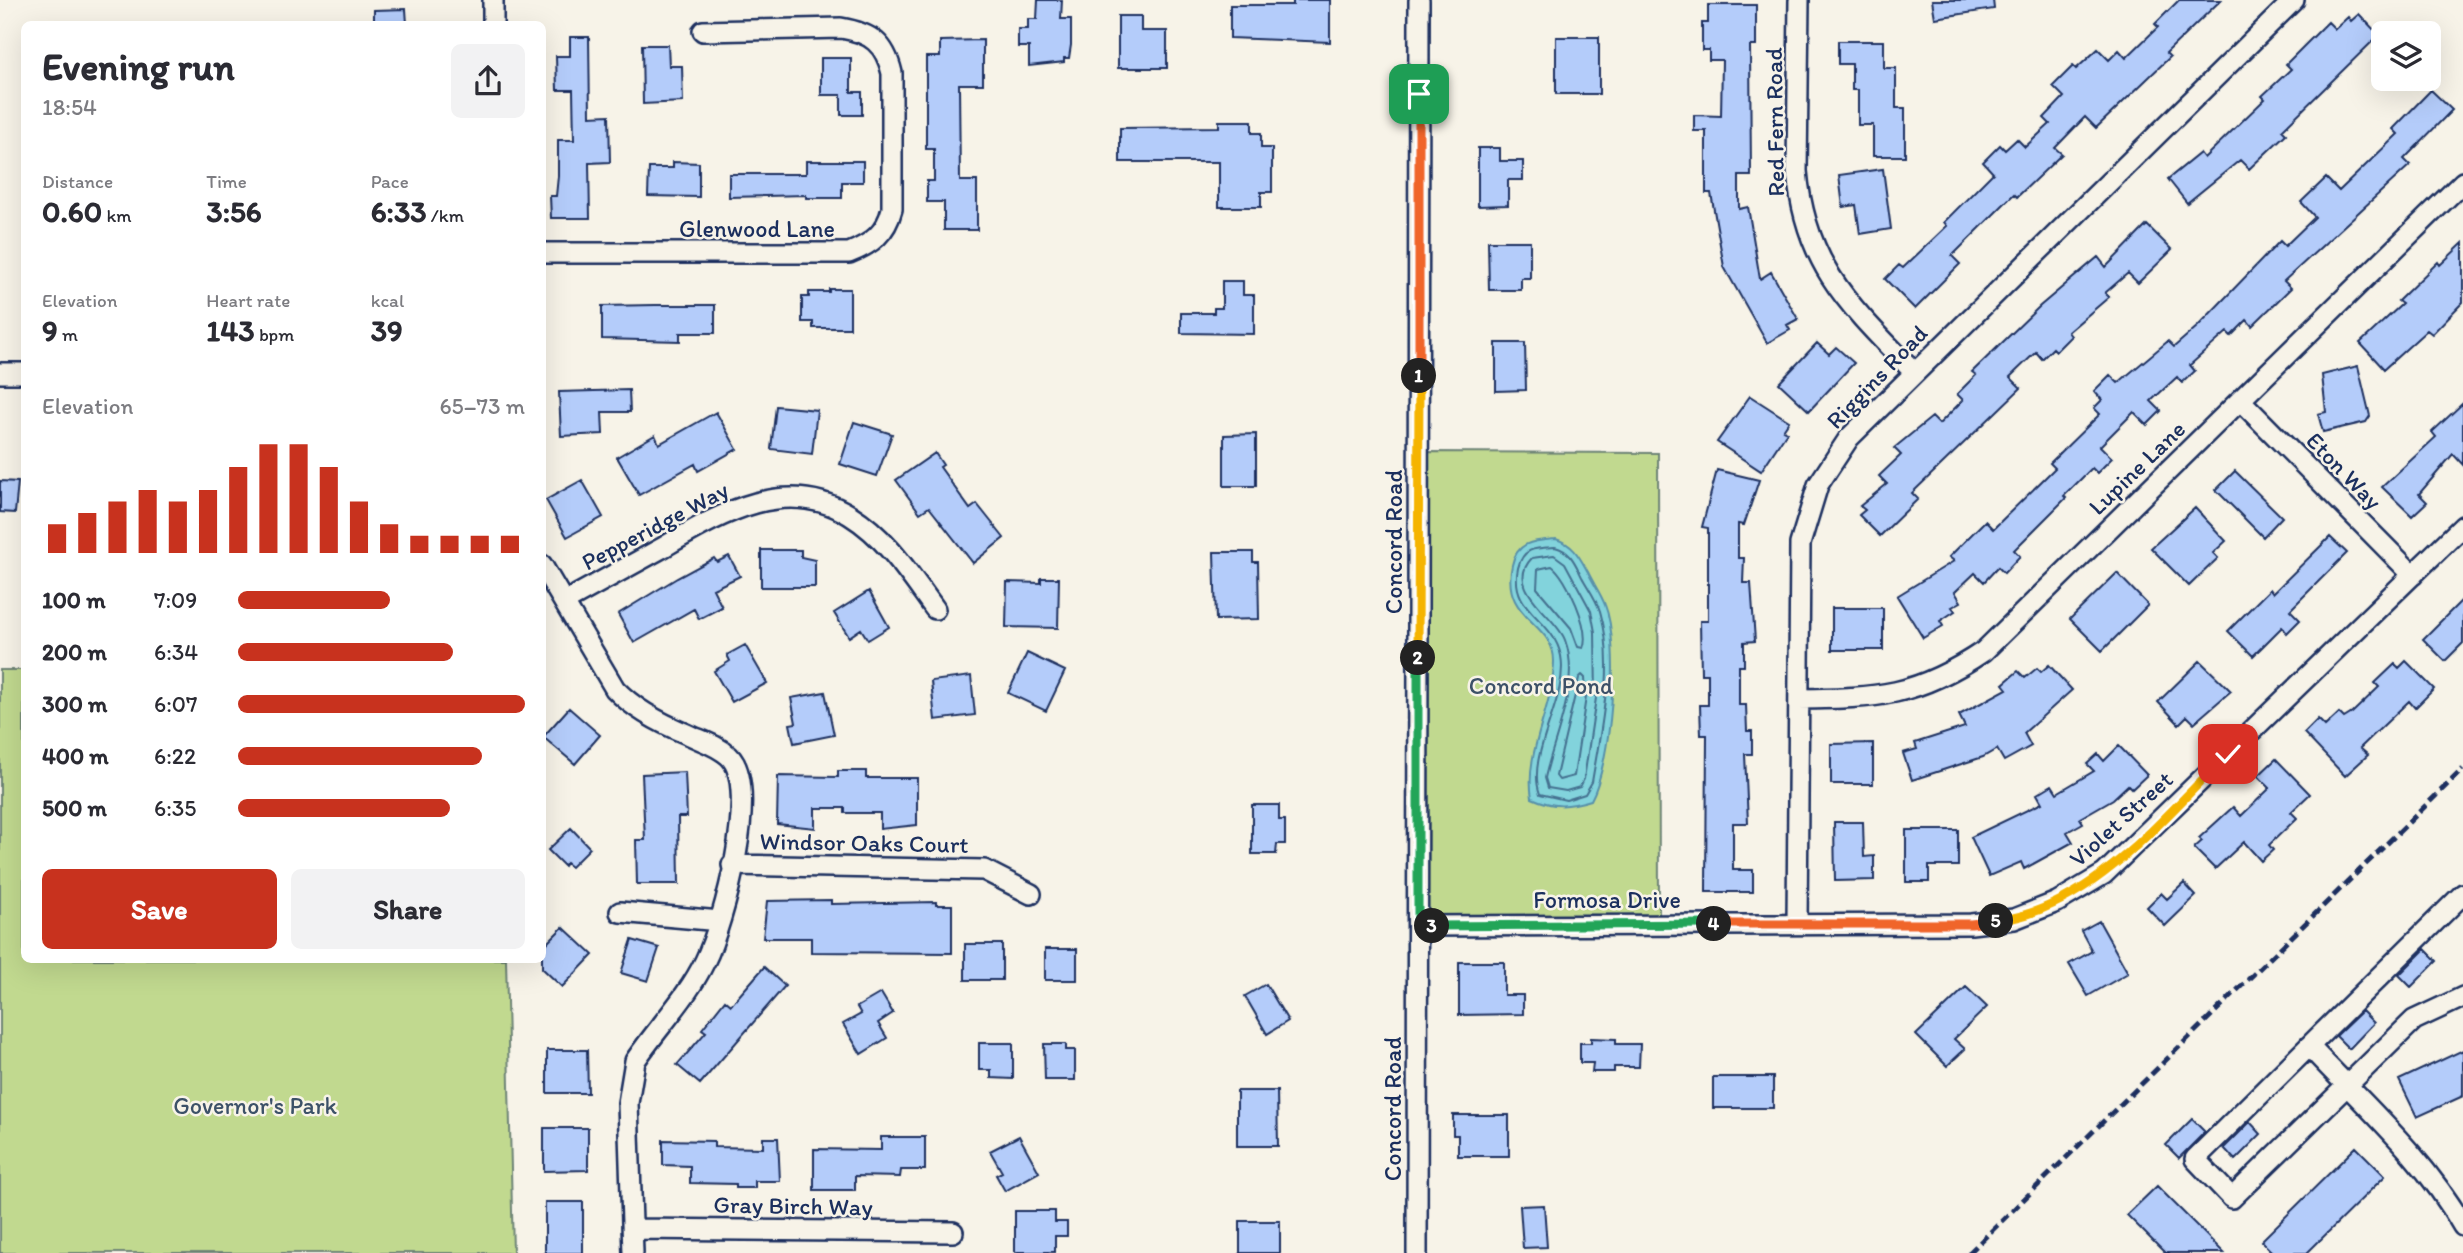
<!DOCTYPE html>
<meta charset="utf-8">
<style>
body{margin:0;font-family:Itim,sans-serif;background:#f2f2f3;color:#2b2b33;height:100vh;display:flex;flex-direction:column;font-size:26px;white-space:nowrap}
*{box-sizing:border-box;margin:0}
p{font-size:23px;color:#7c7c81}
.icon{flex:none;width:38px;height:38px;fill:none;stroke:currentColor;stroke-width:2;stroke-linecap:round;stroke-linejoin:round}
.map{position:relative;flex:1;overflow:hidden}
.details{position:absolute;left:21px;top:21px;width:525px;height:942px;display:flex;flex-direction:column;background:#fff;border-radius:10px;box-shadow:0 7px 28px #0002}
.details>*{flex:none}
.buttons{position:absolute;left:2371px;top:21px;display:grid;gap:14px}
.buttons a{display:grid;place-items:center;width:70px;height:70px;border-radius:10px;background:#fff;box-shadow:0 7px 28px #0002;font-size:35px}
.pin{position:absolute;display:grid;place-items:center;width:60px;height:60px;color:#fff;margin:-30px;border-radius:14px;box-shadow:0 4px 10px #0006}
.km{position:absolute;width:35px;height:35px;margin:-18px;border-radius:50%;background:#222;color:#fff;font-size:19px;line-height:35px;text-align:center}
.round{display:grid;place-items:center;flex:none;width:74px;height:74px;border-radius:10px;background:#f2f2f3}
.headline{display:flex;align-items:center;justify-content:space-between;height:119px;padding:0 21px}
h1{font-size:38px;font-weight:700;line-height:52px}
.figures{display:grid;grid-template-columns:repeat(3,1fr);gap:10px;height:119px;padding:7px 21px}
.figures div{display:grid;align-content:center}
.figures b{font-size:30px;font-weight:700}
.figures small{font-size:19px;font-weight:400}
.figures p{font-size:19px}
.chart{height:196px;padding:14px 21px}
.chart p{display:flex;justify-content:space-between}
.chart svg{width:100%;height:126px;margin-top:7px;stroke:#c8321e;stroke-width:6}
.primary-button{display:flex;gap:14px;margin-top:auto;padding:14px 21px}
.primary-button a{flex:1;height:80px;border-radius:10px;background:#c8321e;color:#fff;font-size:28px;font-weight:700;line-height:80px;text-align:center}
.primary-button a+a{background:#f2f2f3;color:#2b2b33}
ul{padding:0 21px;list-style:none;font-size:23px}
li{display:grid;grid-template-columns:112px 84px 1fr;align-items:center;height:52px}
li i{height:18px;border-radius:9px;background:#c8321e}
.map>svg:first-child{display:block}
.green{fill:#c1d98f;stroke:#6e8476;stroke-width:2}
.water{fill:#82d3dc;stroke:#5991aa;stroke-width:2}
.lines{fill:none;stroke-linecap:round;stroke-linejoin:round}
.shore{stroke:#447190;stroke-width:2}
.building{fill:#b4ccfa;stroke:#1b2f5e;stroke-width:2}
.minor-casing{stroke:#1b2f5e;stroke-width:24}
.minor{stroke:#f7f3e8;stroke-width:19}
.rail{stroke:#1b2f5e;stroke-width:5;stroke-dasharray:10 5;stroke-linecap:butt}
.split-1-casing{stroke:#fff;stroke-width:14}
.split-2-casing{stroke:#fff;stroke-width:14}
.split-3-casing{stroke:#fff;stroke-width:14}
.split-4-casing{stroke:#fff;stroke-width:14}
.split-5-casing{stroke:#fff;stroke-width:14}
.split-6-casing{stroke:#fff;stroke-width:14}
.split-1{stroke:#f0652b;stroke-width:9}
.split-2{stroke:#f5b400;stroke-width:9}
.split-3{stroke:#22a559;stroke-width:9}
.split-4{stroke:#22a559;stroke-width:9}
.split-5{stroke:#f0652b;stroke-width:9}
.split-6{stroke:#f5b400;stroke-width:9}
.labels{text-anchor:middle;stroke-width:5;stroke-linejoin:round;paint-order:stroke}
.street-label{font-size:24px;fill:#1b2f5e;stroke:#f7f3e8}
.park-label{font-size:24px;fill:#3c5168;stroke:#f7f3e8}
</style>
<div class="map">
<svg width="2463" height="1253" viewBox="0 0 2463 1253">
<rect width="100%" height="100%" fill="#f7f3e8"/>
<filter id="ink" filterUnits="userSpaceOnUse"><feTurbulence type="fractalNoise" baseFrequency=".0143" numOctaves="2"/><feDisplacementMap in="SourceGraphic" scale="14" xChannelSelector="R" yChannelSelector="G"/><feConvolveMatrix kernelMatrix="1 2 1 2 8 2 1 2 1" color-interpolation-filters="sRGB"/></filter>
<g filter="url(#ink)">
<!-- green -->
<path class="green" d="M1423,452L1658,453L1659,919L1422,920Z
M0,670H24V959H506L513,1253H0Z"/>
<!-- water -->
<path class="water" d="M1556,539C1574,545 1579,556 1588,572C1593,583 1601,594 1605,605C1621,645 1611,764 1591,800C1568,807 1554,808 1532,798C1524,752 1553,709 1554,662C1555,622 1500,620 1512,565C1517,541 1534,541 1556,539Z"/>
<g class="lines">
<!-- shore -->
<path class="shore" d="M1555,547C1571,551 1575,563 1582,577C1588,588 1596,599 1600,611C1616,665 1601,728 1592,782L1585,794L1566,800L1540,794C1525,755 1569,699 1561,656C1553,617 1509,612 1518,568C1523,547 1536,548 1555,547Z
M1554,555L1565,563L1591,611L1595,632L1596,698L1584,779L1580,787L1566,791L1548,788L1545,778C1554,736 1581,683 1565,640C1556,615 1503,588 1532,558Z
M1552,566C1567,577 1591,630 1583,648L1578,647L1571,628L1537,588L1538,569Z
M1582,675L1585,678L1586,697L1574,776L1559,780L1556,776L1579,678Z"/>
</g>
<!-- building -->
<path class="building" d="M1038,0H1062L1061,19H1071V45L1069,58H1064V62L1029,66V47H1018V29H1028V19H1037Z
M1293,0H1330V42L1230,38V5H1293Z
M1932,0H1993L1994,9L1935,18Z
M2179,0H2221L2166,53L2170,57L2096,128L2085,117L2055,148L2062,154L2017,197L2014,194L1952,256L1960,264L1915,309L1885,279L1899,265L1903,268L1947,226L1944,222L1993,173L1983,162L2000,145L2005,150L2017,139L2025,147L2050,124L2044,118L2064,97L2053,86L2073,66L2076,69L2098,49L2109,60L2119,50L2126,58L2158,27L2155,24Z
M1708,5H1756V46H1750L1751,176H1739V209L1748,207L1760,279L1771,272L1798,319L1787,325L1790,330L1767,343L1724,267L1711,193H1706V131H1694V115L1721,116L1722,60H1709V50H1702V23H1708Z
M406,9L407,24H374V10Z
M2359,14L2379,35L2282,130L2286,134L2249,169L2240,160L2187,203L2168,179L2200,153L2204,158L2265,99L2262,96L2291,69L2286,64L2328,22L2335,29L2348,17L2351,21Z
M1118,16H1141V31H1167V68H1118Z
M570,37H589L590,116L609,115L610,162L589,163L590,218H551L550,196H556L558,176V140H574L573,90H557L556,56H570Z
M1556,37H1599V94H1556Z
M983,40V84H959L960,181H977V230H944V202H927V181H934V149H926V57H940V41Z
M1838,41H1884V68H1896V108H1905V156H1873V125H1858V90H1852V64H1838Z
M642,45H668L669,66H682L683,102L643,104Z
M821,58H851V92H862V115H841V95H821Z
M2431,90L2452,110L2404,159L2410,165L2284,281L2291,288L2252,326L2247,320L2231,336L2227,332L2190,365L2195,371L2182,383L2177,377L2151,401L2161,411L2147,425L2134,412L2100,446L2112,458L2097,473L2092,468L2064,496L2066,498L2014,550L2020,556L2004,573L1998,567L1984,582L1975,573L1955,592L1961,602L1952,607L1955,611L1940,621L1943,626L1923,638L1897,596L1954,561L1949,557L1985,521L1993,529L2055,468L2050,463L2100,414L2094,408L2102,400L2094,391L2110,375L2118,383L2168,341L2174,347L2198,326L2280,241L2285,246L2315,217L2301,202L2326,178L2339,191L2398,134L2393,129Z
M1219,121H1252V133H1261V148H1272V192H1261V207H1219V162H1120V128L1219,127Z
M1478,148H1500V161H1523V180H1508V205L1478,206Z
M806,161H863V182H842V198H806V195L729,197V174H806Z
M673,162L699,163V197L648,196L649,168H673Z
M1883,169L1891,229L1860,234L1856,205L1843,207L1839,175Z
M2147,225L2172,250L2138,283L2128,273L2105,293L2109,297L2068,332L2071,336L2056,351L2053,348L2042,359L2036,352L2010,377L2021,388L1912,493L1918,499L1880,536L1859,515L1865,510L1860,506L1887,484L1879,476L1901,455L1894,448L1932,417L1939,424L1963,400L1957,394L1976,375L1972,372L2040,306L2098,257L2106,267Z
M1488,241H1530V278H1521V290H1489Z
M2463,243V302L2432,334L2427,330L2384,369L2360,343L2402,304L2398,301L2438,262L2440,265Z
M1222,281H1243V295H1254V334L1181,333V313H1214V308H1222Z
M829,289H850V328H813V322H802V297H809V292H829Z
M655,305H715V333H680V341L602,339V306Z
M1496,343H1525L1526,390L1496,391Z
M1817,343L1829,354L1836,347L1854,363L1809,411L1779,383Z
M2358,366L2370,416L2366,422L2323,432L2318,414L2326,412L2322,375Z
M629,390L630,412H602L603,434L561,436L559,392Z
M1750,396L1789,421L1783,430L1787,432L1761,471L1717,442Z
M2463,403V465L2453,454L2419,494L2427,502L2412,516L2382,487L2436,437L2432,432Z
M776,406L817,410L812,454L771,449Z
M716,412L737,449L698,471L695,464L639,495L617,457L655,435L659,444Z
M854,422L892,434L877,476L840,464Z
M1256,434V486H1224V435Z
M935,453L943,465L940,467L970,509L977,504L1004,538L973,563L929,507L920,513L896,480Z
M1717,470L1759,480L1744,525L1738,524V558H1744L1743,583H1751L1755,641L1744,642V666H1739V705H1746L1747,731H1752V754H1745L1748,823H1733V870H1753V892H1706L1707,735H1701L1700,705H1708V674H1701L1700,621H1708V528L1702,527Z
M2235,471L2282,517L2263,537L2216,490Z
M582,480L603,517L567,537L546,500Z
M0,481L18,482L15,513L0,512Z
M2195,508L2226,541L2213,553L2218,558L2189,586L2151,548Z
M2330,537L2347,553L2290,610L2300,620L2287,633L2282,627L2253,656L2228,631L2270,589L2273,593Z
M761,550H801V557L815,560V587H761Z
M1214,552H1253V562H1258L1259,619L1216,620Z
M729,556L740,576L713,589L722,607L699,619L694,609L634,643L618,614L677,578L714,558L717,562Z
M2117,573L2148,605L2102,651L2070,619Z
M1041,578H1059L1058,628L1006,627L1007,582L1041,583Z
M869,591L889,627L868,640L861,629L849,637L834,613Z
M2463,599V643L2445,661L2423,639Z
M1832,608H1883V650H1832Z
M745,645L767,683L732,702L714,671L730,661L727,655Z
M1027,653L1065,671L1046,711L1008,693Z
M2200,661L2231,691L2194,723L2187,716L2179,724L2158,702Z
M2406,661L2434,689L2415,708L2409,701L2360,748L2368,755L2345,776L2304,733L2318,719L2325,726L2339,713L2344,718L2352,713L2379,687L2375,683L2395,664L2399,668Z
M2049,665L2072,690L2024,733L2031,746L2004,761L1997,749L1983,757L1912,780L1903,753L1917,749L1915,743L1965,727L1959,715L2007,689L2003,684L2018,671L2025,678L2037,668L2041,672Z
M971,676L975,715L935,720L931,681Z
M825,692L834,735L794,743L790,724L796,723L791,698Z
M569,708L600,735L575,764L543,737Z
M1873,743V784H1831V744Z
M2119,746L2147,775L2132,789L2128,785L2113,799L2080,818L2083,823L2067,832L2073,842L2024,869L2021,862L1989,876L1971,837L2042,803L2037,794L2052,785L2057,793L2094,771L2087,764L2098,754L2104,761Z
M2276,759L2310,794L2291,812L2297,818L2269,845L2273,850L2261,861L2244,842L2215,869L2194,848L2202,841L2199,838L2233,807L2241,816L2270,788L2258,776Z
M838,771H866V778H917V825L880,829V813H845V808H815V828L777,824L778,776L838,777Z
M685,772L687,817H678L679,884H637L636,840H645L642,774Z
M1252,805H1279V820H1285V844H1277L1276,854H1252Z
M1834,822H1863L1864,857L1874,856V880L1835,881Z
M571,828L590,848L571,867L566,863L564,866L548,850Z
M1906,830H1958V866H1929V882H1906Z
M2184,883L2196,896L2165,926L2147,907L2161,893L2167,899Z
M831,900V904L936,902V905H952V953L811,952V938H763L767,901Z
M2099,921L2128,973L2088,996L2069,964L2092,951L2081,931Z
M563,927L593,955L562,987L542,968V948Z
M632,940L659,948L648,981L621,973Z
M965,944H1002V980H965Z
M1045,949H1077V980H1045Z
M2425,949L2437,961L2411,987L2399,975Z
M1459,962H1504V995H1523V1014L1459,1015Z
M764,967L785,986L700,1084L677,1065L706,1032L702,1029L725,1000L731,1005Z
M1266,984L1288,1021L1267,1034L1245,996Z
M1966,987L1987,1007L1954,1039L1965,1049L1947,1066L1916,1035Z
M881,993L893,1013L878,1023L887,1038L861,1054L843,1024L861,1014L857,1007Z
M2362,1011L2374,1023L2349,1049L2336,1036Z
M1591,1038L1616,1039V1044H1640L1639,1067H1614V1072H1592L1593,1063H1580V1043H1591Z
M979,1043H1013V1079L991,1078V1070H979Z
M1044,1044H1066V1050H1075V1080H1045Z
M547,1050H587L588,1093H547Z
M2463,1050V1096L2417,1117L2399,1080Z
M1713,1077H1773V1108H1713Z
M1237,1091H1277L1278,1146H1237Z
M1453,1115H1509V1156H1458V1135H1453Z
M2192,1119L2205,1132L2179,1158L2166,1145Z
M2250,1122L2261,1134L2235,1160L2224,1148Z
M544,1128H588V1170L544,1171Z
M1019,1136L1039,1172L1005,1191L996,1175L1002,1172L990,1151Z
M881,1137H925V1170H901L900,1177L855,1176V1190H814V1149L881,1150Z
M763,1138H778L780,1181H755V1188H736V1184L690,1183V1166L663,1165V1140L714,1141V1147L763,1148Z
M2356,1147L2385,1176L2307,1253H2273L2261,1241Z
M2157,1186L2224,1253H2165L2127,1215Z
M545,1202H583V1253H545Z
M1544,1205L1547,1247L1523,1248L1520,1206Z
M1015,1211H1055V1222H1067V1236H1055V1252H1015Z
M1240,1221H1280V1253H1240Z"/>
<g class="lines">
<!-- minor casing -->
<g class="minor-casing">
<path id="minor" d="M1799,0L1797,171C1805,266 1851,307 1914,372
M493,24V0
M542,253H849C872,244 886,233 892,209V73C885,43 871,33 841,28L703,31
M0,373H24
M2241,401L2413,575
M542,565L615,689C635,710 660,723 687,734C702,741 717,745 729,756C761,786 723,925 705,961C688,997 657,1028 635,1061L628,1103L633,1253
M564,602C597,584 629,566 662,548C719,515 785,474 850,515C887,538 910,575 935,609
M1799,699C1878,698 1916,697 1984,651L2463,182
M732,865L984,870L1031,894
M2463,894L2195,1159L2232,1198L2414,1020L2463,997
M620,912L720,921
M1797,924L1800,544L1818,485L1849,438L2294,0
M1418,926L1971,924L2014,919L2057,902L2104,874L2463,526
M2309,1046C2362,1103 2424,1157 2463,1226
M633,1229L953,1232
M1417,1253L1419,0"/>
</g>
<!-- minor -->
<use href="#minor" class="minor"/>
<!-- rail -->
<path class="rail" d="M1969,1253L2463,769"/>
</g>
</g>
<g class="lines" filter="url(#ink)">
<!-- split-1 casing -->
<g class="split-1-casing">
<path id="split-1" d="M1419,376V94"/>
</g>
<!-- split-2 casing -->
<g class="split-2-casing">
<path id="split-2" d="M1418,658L1419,376"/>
</g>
<!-- split-3 casing -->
<g class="split-3-casing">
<path id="split-3" d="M1418,658V926H1432"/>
</g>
<!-- split-4 casing -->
<g class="split-4-casing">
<path id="split-4" d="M1432,926L1714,924"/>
</g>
<!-- split-5 casing -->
<g class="split-5-casing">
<path id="split-5" d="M1714,924H1971L1996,921"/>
</g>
<!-- split-6 casing -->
<g class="split-6-casing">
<path id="split-6" d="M1996,921C2092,909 2162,818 2228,754"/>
</g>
<!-- split-1 -->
<use href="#split-1" class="split-1"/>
<!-- split-2 -->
<use href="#split-2" class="split-2"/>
<!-- split-3 -->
<use href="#split-3" class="split-3"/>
<!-- split-4 -->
<use href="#split-4" class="split-4"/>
<!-- split-5 -->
<use href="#split-5" class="split-5"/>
<!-- split-6 -->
<use href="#split-6" class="split-6"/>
</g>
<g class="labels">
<!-- street labels -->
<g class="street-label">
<text transform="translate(1775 122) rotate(-91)" y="8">Red Fern Road</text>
<text x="757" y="237">Glenwood Lane</text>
<text transform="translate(1877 377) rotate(-46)" y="8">Riggins Road</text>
<text transform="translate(2137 468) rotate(-44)" y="8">Lupine Lane</text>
<text transform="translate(2344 471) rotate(46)" y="8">Eton Way</text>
<text transform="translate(655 526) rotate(-28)" y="8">Pepperidge Way</text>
<text transform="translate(1394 542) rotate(-90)" y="8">Concord Road</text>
<text transform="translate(2121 819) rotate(-42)" y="8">Violet Street</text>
<text transform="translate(864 843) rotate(1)" y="8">Windsor Oaks Court</text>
<text x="1607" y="908">Formosa Drive</text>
<text transform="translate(1393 1109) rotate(-90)" y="8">Concord Road</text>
<text transform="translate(793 1206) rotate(1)" y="8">Gray Birch Way</text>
</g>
<!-- park labels -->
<g class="park-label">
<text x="1541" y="694">Concord Pond</text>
<text x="255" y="1114">Governor's Park</text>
</g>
</g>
</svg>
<div class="buttons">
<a><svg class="icon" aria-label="layers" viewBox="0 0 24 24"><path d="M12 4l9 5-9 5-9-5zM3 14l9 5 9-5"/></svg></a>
</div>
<div class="pin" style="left:1419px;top:94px;background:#1e9e55"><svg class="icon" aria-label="arrive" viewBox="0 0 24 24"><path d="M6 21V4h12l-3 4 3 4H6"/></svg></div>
<div class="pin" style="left:2228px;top:754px;background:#d93025"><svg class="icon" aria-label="check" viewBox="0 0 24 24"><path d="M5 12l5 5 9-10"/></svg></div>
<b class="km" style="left:1419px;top:376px">1</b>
<b class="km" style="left:1418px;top:658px">2</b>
<b class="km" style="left:1432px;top:926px">3</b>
<b class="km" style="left:1714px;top:924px">4</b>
<b class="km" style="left:1996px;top:921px">5</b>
<section class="details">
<div class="headline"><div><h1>Evening run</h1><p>18:54</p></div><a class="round"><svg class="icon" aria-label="share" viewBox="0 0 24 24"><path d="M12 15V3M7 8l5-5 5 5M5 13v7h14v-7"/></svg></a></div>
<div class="figures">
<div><p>Distance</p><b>0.60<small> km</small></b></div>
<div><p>Time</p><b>3:56</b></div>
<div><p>Pace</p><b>6:33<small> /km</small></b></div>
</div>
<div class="figures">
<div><p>Elevation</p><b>9<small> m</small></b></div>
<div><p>Heart rate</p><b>143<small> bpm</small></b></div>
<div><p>kcal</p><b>39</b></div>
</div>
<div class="chart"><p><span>Elevation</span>65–73 m</p>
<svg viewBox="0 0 160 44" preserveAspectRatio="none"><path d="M5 44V34M15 44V30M25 44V26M35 44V22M45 44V26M55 44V22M65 44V14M75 44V6M85 44V6M95 44V14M105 44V26M115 44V34M125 44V38M135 44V38M145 44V38M155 44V38"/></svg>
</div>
<ul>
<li><b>100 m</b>7:09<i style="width:53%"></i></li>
<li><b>200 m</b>6:34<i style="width:75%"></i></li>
<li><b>300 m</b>6:07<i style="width:100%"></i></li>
<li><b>400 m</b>6:22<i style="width:85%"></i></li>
<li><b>500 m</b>6:35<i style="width:74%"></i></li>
</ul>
<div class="primary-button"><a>Save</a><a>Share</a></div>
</section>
</div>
